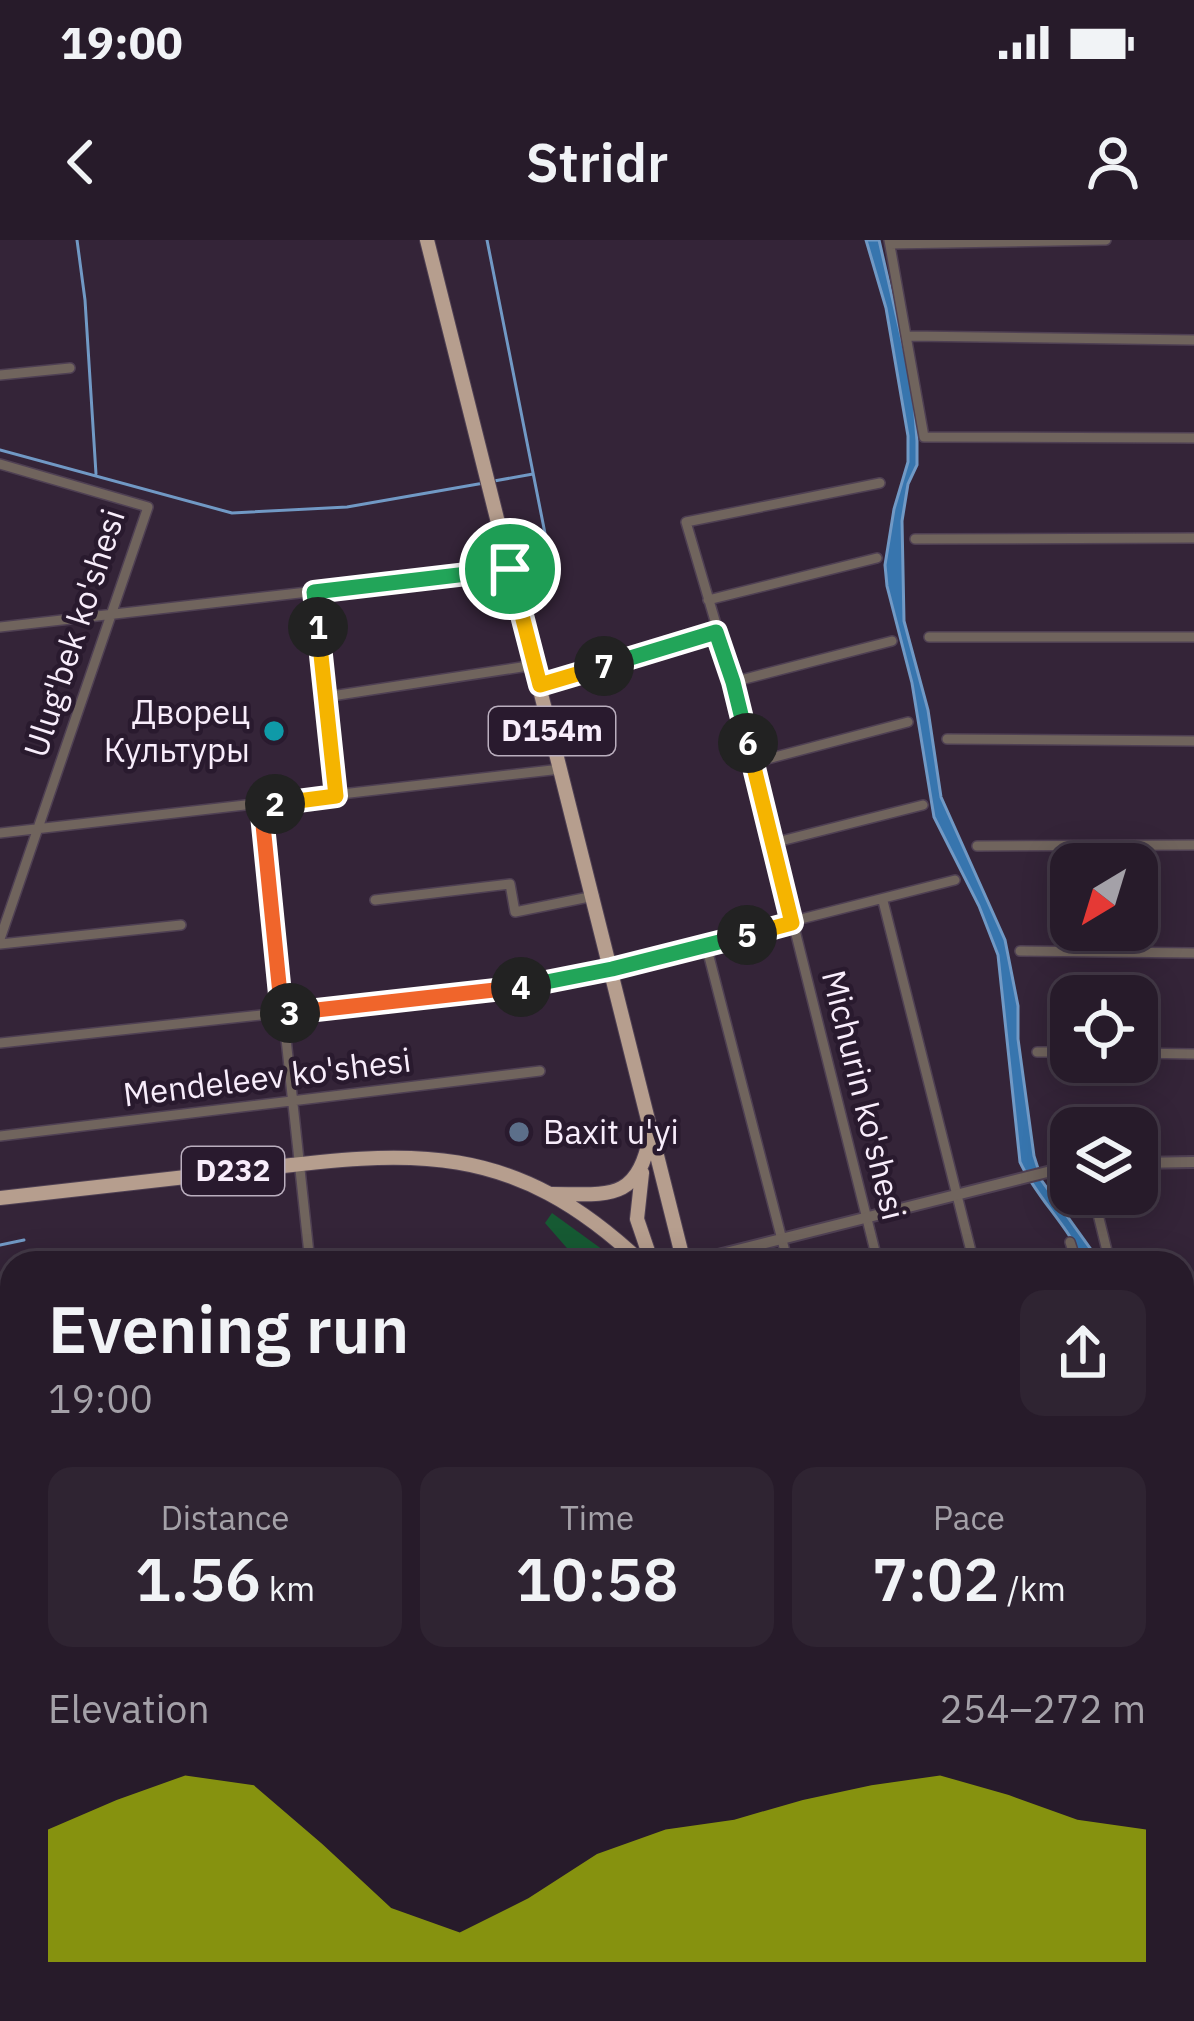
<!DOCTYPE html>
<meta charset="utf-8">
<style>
body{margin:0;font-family:"IBM Plex Sans",sans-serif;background:#2f2432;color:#f1f3f6;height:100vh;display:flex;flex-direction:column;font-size:45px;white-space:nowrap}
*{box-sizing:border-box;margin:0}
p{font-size:39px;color:#a4a1a8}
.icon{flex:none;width:66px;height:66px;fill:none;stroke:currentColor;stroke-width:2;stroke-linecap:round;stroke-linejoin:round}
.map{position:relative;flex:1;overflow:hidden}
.panel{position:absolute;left:0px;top:1011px;width:1194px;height:771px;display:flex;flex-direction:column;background:#271b2a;border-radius:36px 36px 0 0;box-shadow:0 6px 30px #0003,0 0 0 3px #433947}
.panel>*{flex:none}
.needle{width:78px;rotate:218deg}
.controls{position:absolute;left:1050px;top:603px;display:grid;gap:24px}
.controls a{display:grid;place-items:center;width:108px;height:108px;border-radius:24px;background:#271b2a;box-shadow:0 6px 30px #0003,0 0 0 3px #433947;font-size:60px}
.pin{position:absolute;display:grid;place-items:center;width:102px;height:102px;color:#fff;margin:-51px;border:6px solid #fff;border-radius:50%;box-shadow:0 3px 12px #0007}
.km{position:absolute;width:60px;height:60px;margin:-30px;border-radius:50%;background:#222;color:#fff;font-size:33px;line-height:60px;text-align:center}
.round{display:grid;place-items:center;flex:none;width:126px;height:126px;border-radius:24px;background:#2f2432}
.summary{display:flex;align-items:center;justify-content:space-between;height:204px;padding:0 48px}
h1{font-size:66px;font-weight:600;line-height:90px}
.metrics{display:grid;grid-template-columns:repeat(3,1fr);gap:18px;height:204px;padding:12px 48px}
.metrics div{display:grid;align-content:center;border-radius:24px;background:#2f2432;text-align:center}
.metrics b{font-size:60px;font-weight:600}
.metrics small{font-size:33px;font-weight:400}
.metrics p{font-size:33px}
.chart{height:336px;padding:24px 48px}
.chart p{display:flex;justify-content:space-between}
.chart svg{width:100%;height:216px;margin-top:12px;fill:#afc505;opacity:.7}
.status{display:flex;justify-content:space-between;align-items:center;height:84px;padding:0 60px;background:#271b2a;direction:ltr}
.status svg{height:33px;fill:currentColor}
header{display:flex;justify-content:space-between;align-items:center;height:156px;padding:0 48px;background:#271b2a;font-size:54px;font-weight:600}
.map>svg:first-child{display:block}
.green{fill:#165a33}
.water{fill:#3775ae;stroke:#7199c5;stroke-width:3}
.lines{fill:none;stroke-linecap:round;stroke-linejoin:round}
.stream{stroke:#7199c5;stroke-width:3}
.minor-casing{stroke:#4f4053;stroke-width:12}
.tertiary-casing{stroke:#4f4053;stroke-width:14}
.primary-casing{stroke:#4f4053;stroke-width:16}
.minor{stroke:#70645d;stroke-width:9}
.tertiary{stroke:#70645d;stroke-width:10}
.primary{stroke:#b69e8e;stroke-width:14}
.split-1-casing{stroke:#fff;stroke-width:24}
.split-2-casing{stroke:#fff;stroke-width:24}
.split-3-casing{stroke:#fff;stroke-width:24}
.split-4-casing{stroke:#fff;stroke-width:24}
.split-5-casing{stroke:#fff;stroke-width:24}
.split-6-casing{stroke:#fff;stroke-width:24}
.split-7-casing{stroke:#fff;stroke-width:24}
.split-8-casing{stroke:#fff;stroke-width:24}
.split-1{stroke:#22a559;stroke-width:15}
.split-2{stroke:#f5b400;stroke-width:15}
.split-3{stroke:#f0652b;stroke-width:15}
.split-4{stroke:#f0652b;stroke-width:15}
.split-5{stroke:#22a559;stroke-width:15}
.split-6{stroke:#f5b400;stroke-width:15}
.split-7{stroke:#22a559;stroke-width:15}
.split-8{stroke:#f5b400;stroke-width:15}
.culture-dot{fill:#0f9aa8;stroke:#291a2e;stroke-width:4.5}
.service-dot{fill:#5c6f8a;stroke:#291a2e;stroke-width:4.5}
.labels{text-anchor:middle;stroke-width:9;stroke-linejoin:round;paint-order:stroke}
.shield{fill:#291a2e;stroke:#baaebe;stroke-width:3}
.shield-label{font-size:30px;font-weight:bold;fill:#f8edfb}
.street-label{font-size:33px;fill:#f8edfb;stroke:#291a2e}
.poi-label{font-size:33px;fill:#f8edfb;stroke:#291a2e;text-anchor:end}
</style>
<div class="status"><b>19:00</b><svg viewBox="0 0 49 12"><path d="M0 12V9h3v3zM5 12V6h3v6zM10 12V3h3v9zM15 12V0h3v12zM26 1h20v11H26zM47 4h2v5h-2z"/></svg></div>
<header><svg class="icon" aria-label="back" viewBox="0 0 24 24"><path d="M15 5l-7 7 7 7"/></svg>Stridr<svg class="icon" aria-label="person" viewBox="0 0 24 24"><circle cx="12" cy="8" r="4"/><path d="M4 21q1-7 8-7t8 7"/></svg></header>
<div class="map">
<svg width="1194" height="1781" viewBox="0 0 1194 1781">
<rect width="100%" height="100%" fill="#342438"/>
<!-- green -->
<path class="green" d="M552,973L621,1023H580L545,983Z"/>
<!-- water -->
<path class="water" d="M866,0H879L913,148L917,201V225L908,244L902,281L904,381L928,470L941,557L1005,700L1018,766V799L1034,916L1042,941L1092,1011L1095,1023H1084C1069,986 1037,959 1020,922L998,715L979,666L934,577L912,443L887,346L885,325L894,269L908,222V196L886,68Z"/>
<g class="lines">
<!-- stream -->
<path class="stream" d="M77,0L85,60L96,234
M487,0L554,339
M0,210L232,273L347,267L484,243
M494,241L533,234
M0,1005L24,1000
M0,1220L12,1218
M97,1770L98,1781
M393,1780L409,1779
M367,1781L383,1780"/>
<!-- minor casing -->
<g class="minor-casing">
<path id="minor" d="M889,0L924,197L1194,198
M890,4L1106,0
M909,96L1194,100
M0,135L70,128
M0,224L148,267L0,699
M915,299L1194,298
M314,353L336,556
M708,360L877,318
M0,387L510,329
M929,397H1194
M733,442L892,401
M540,445L716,392
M325,457L535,425
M947,499L1194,501
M752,523L908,482
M261,565L310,1023
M0,593L561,529
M773,603L923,565
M977,606L1194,605
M375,660L510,644L515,672L594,656
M883,661L974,1023
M0,704L181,685
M706,705L788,1023
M1020,711L1194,713
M0,803L540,745L955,640
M1037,812H1071
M1137,813L1194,814
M0,896L540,831
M1093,954L1110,1023
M1070,1002L1077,1023
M878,1023L733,442L686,282L880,243
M1182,1061H1194
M1182,1142H1194
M1182,1264H1194
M1182,1527H1194
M386,1770L387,1781
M990,1781L991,1770
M1171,1781V1770"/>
</g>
<!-- tertiary casing -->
<g class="tertiary-casing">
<path id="tertiary" d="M1137,923L1194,922
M686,1023L1071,926"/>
</g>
<!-- primary casing -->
<g class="primary-casing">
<path id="primary" d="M427,0L684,1023
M642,933L637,979L652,1023
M552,954C608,954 638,962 650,896
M0,958C80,949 159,940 239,931C408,911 508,896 642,1023
M880,1770L883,1781"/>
</g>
<!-- minor -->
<use href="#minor" class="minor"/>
<!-- tertiary -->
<use href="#tertiary" class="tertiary"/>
<!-- primary -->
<use href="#primary" class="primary"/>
</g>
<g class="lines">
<!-- split-1 casing -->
<g class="split-1-casing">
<path id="split-1" d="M318,387L314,352L510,329"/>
</g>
<!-- split-2 casing -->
<g class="split-2-casing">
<path id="split-2" d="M275,564L336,556L318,387"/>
</g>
<!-- split-3 casing -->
<g class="split-3-casing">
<path id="split-3" d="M275,564L261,565L282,774L290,773"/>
</g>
<!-- split-4 casing -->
<g class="split-4-casing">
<path id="split-4" d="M290,773L521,747"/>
</g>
<!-- split-5 casing -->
<g class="split-5-casing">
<path id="split-5" d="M521,747L612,729L747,695"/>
</g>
<!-- split-6 casing -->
<g class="split-6-casing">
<path id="split-6" d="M747,695L792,683L748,503"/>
</g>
<!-- split-7 casing -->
<g class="split-7-casing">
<path id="split-7" d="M604,426L716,392L733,442L748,503"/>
</g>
<!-- split-8 casing -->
<g class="split-8-casing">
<path id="split-8" d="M510,329L540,445L604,426"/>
</g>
<!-- split-1 -->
<use href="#split-1" class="split-1"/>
<!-- split-2 -->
<use href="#split-2" class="split-2"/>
<!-- split-3 -->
<use href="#split-3" class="split-3"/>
<!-- split-4 -->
<use href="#split-4" class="split-4"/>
<!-- split-5 -->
<use href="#split-5" class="split-5"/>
<!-- split-6 -->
<use href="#split-6" class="split-6"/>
<!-- split-7 -->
<use href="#split-7" class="split-7"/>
<!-- split-8 -->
<use href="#split-8" class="split-8"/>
</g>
<!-- markers -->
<circle class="culture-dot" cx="274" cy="491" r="12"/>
<circle class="service-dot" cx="519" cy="892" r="12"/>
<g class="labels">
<!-- shield labels -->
<g class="shield">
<rect x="489" y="467" width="126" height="48" rx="9"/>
<rect x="182" y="907" width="102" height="48" rx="9"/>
</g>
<g class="shield-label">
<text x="552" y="501">D154m</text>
<text x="233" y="941">D232</text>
</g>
<!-- street labels -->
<g class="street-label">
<text transform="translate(74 393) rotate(-72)" y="12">Ulug'bek ko'shesi</text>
<text transform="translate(267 837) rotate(-7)" y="12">Mendeleev ko'shesi</text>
<text transform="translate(864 855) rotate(76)" y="12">Michurin ko'shesi</text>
</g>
<!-- poi labels -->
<g class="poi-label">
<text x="250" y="484">Дворец<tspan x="250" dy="38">Культуры</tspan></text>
<text x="543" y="904" text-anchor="start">Baxit u'yi</text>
</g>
</g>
</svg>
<div class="controls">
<a><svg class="needle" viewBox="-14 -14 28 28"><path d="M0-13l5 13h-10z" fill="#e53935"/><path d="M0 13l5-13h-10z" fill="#a4a1a8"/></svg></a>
<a><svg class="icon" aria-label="locate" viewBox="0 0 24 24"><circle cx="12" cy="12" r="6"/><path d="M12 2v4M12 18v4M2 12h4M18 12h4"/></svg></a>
<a><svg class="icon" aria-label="layers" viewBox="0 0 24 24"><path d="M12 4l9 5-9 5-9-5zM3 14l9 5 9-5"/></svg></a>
</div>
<div class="pin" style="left:510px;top:329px;background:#1e9e55"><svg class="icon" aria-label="arrive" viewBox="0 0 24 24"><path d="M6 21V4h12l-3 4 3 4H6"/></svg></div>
<b class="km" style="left:318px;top:387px">1</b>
<b class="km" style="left:275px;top:564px">2</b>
<b class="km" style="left:290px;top:773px">3</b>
<b class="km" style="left:521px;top:747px">4</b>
<b class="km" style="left:747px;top:695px">5</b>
<b class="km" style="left:748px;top:503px">6</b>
<b class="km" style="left:604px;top:426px">7</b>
<section class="panel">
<div class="summary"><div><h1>Evening run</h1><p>19:00</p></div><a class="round"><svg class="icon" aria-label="share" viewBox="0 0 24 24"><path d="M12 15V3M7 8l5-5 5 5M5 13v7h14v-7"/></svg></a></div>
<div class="metrics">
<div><p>Distance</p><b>1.56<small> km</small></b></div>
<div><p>Time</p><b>10:58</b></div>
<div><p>Pace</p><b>7:02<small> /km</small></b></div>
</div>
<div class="chart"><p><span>Elevation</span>254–272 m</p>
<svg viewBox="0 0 160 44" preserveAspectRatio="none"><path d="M0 44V17L10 11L20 6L30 8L40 20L50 33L60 38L70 31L80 22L90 17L100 15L110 11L120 8L130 6L140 10L150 15L160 17V44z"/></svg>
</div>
</section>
</div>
